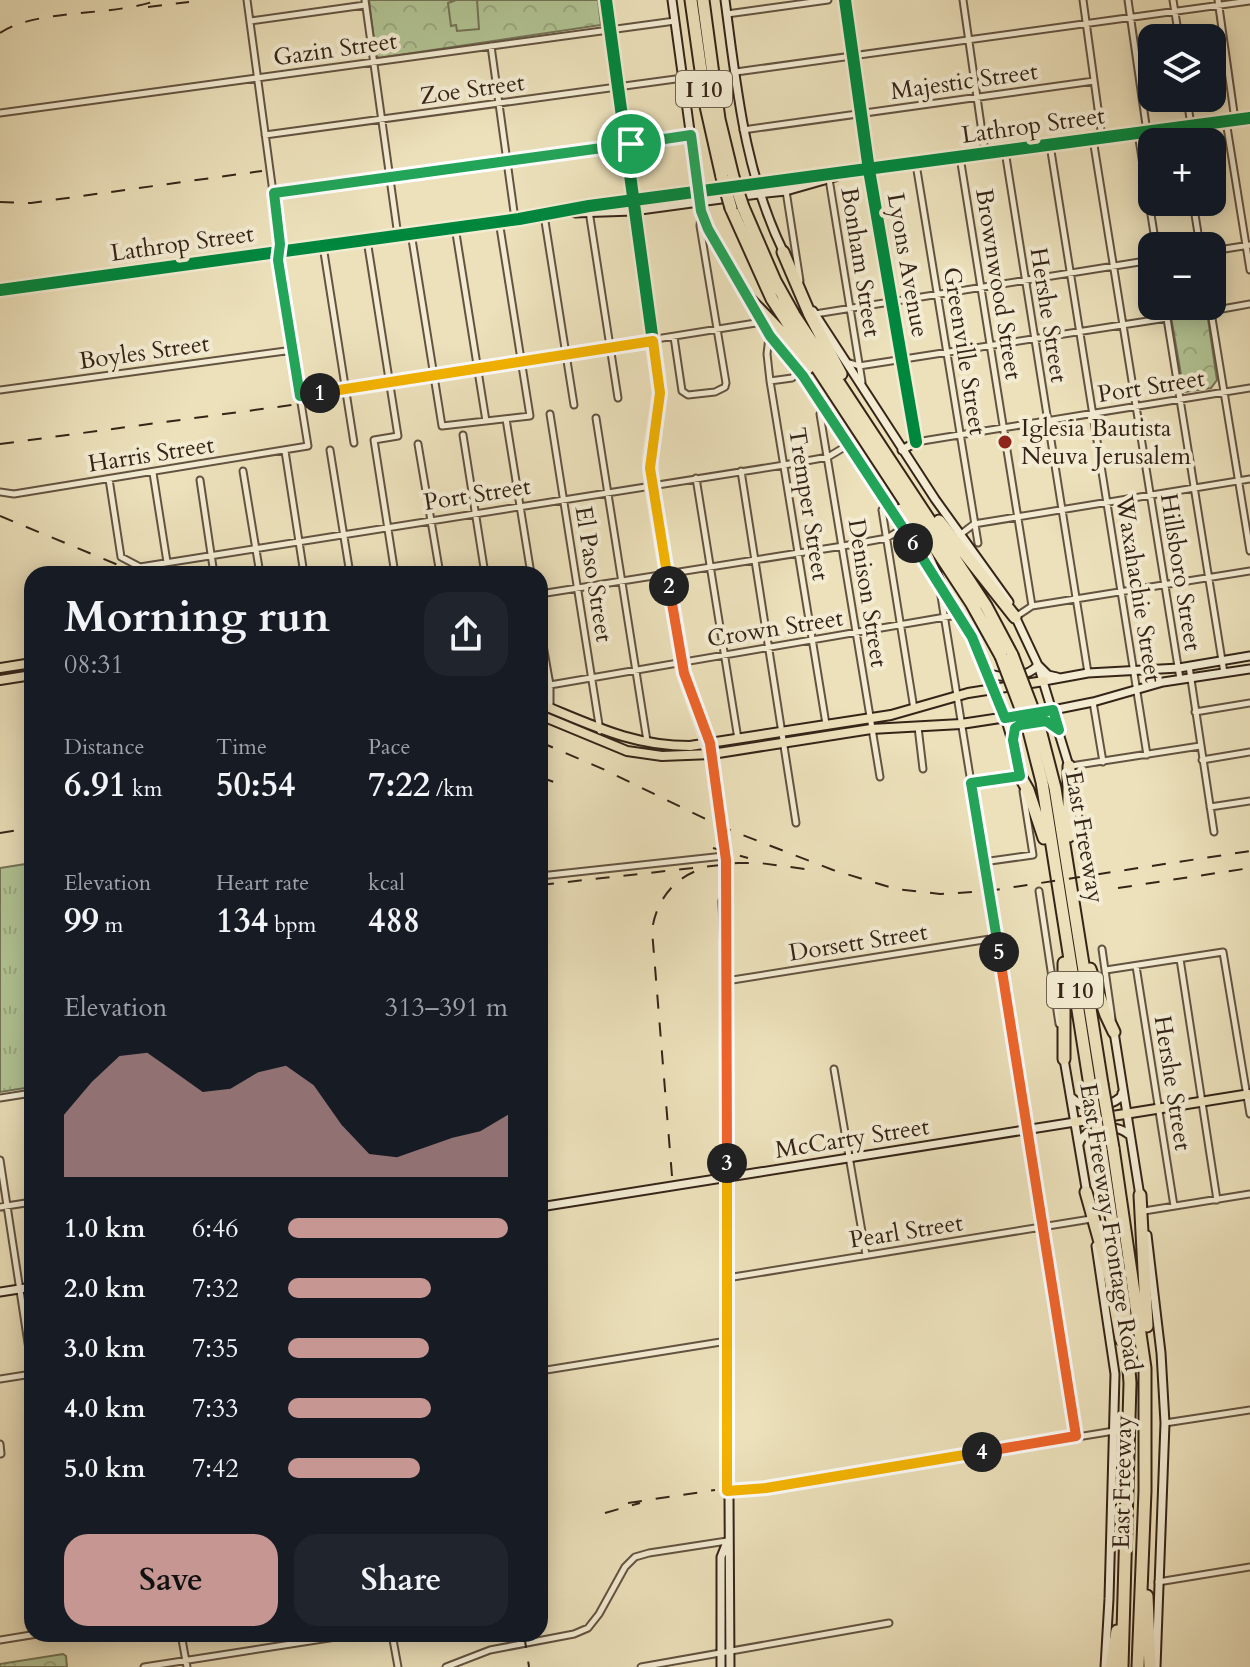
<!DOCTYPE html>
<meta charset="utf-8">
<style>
body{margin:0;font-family:Cardo,serif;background:#20242c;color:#f1f3f6;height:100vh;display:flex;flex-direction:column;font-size:30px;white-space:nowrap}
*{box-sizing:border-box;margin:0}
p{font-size:26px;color:#9ea1a6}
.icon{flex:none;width:44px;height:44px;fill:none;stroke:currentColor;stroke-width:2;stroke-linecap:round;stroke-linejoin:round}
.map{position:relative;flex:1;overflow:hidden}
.sheet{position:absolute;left:24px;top:566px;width:524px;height:1076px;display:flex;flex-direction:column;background:#171b24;border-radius:24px;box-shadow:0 4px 20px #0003}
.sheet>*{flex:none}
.controls{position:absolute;left:1138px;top:24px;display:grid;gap:16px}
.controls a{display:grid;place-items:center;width:88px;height:88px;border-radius:16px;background:#171b24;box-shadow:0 4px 20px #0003;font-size:40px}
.pin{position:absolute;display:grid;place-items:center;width:68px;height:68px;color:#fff;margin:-34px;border:4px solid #fff;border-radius:50%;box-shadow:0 2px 8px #0007}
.km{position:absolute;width:40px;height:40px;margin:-20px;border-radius:50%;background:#222;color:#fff;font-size:22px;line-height:40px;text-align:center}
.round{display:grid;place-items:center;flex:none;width:84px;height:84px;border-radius:24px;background:#20242c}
.overview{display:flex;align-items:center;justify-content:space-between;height:136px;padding:0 40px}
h1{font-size:44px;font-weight:700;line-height:60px}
.metrics{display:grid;grid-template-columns:repeat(3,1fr);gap:12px;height:136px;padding:8px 40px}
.metrics div{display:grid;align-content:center}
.metrics b{font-size:34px;font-weight:700}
.metrics small{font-size:22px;font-weight:400}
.metrics p{font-size:22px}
.chart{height:224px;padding:16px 40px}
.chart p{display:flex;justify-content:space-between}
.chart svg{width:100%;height:144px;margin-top:8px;fill:#c59692;opacity:.7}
.primary-button{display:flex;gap:16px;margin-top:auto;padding:16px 40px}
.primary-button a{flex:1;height:92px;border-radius:24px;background:#c59692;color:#111;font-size:32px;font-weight:700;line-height:92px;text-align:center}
.primary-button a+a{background:#20242c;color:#f1f3f6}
ul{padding:0 40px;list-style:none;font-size:26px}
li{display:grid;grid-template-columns:128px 96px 1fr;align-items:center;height:60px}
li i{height:20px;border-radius:10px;background:#c59692}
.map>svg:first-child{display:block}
.grass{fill:url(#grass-tufts);stroke:#747456;stroke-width:2}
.park{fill:url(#park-crowns);stroke:#747456;stroke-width:2}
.pitch{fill:#b2c494;stroke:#747456;stroke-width:2}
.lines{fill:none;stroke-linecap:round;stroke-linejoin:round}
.street-casing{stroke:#635341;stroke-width:9}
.secondary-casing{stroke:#352418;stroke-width:11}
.primary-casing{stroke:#352418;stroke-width:12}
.highway-casing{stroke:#352418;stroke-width:15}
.street{stroke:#f3ecd3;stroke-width:5}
.secondary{stroke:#f3ecd3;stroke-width:7}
.primary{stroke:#ece1bb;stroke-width:8}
.highway{stroke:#ece1bb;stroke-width:11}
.rail{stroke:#352418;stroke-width:2;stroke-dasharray:14 14;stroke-linecap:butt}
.highway-bridge-casing{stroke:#352418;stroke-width:15;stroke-linecap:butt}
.highway-bridge{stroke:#ece1bb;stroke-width:11}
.cycleway-casing{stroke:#f3ecd3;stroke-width:17}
.cycleway{stroke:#00873e;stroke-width:12}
.split-1-casing{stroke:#fff;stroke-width:16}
.split-2-casing{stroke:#fff;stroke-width:16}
.split-3-casing{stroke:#fff;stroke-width:16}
.split-4-casing{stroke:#fff;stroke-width:16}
.split-5-casing{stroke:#fff;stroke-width:16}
.split-6-casing{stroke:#fff;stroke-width:16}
.split-7-casing{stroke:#fff;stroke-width:16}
.split-1{stroke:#22a559;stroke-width:10}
.split-2{stroke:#f5b400;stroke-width:10}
.split-3{stroke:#f0652b;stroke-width:10}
.split-4{stroke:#f5b400;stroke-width:10}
.split-5{stroke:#f0652b;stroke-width:10}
.split-6{stroke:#22a559;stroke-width:10}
.split-7{stroke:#22a559;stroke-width:10}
.poi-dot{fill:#8f2418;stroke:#f3ecd3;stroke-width:3}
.labels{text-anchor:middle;stroke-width:8;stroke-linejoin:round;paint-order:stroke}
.shield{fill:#f3ecd3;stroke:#6e6050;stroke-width:2}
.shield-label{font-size:22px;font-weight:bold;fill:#352418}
.street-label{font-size:24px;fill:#352418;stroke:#f3ecd3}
.poi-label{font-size:24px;fill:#352418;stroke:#f3ecd3;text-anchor:start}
</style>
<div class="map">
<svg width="1250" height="1667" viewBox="0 0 1250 1667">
<defs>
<pattern id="grass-tufts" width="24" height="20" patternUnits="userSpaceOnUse" patternTransform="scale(2)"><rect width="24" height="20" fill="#b2c494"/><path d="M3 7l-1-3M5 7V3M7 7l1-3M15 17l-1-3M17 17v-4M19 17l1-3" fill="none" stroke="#9aa87f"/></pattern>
<pattern id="park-crowns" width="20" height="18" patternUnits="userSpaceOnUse" patternTransform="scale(2)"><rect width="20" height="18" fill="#b2c494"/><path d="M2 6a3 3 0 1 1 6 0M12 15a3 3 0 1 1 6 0" fill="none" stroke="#9aa87f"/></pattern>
</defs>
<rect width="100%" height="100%" fill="#ece1bb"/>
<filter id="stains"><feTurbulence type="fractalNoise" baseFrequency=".0025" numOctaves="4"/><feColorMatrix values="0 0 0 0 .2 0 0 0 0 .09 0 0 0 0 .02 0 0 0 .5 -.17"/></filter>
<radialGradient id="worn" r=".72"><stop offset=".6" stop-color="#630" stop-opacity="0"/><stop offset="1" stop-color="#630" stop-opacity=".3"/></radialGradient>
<!-- grass -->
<path class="grass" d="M32,863V1087L0,1092V868Z"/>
<!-- park -->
<path class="park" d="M369,0H598L601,25L379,58L376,56Z
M1207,312L1217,380L1211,388L1184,392L1171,317Z
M63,1654L66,1656L67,1667H0V1664Z"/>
<!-- pitch -->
<path class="pitch" d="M456,0H477L479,29L457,31L456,25L451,26L448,3Z"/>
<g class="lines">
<!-- street casing -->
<g class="street-casing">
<path id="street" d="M365,0L398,236
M963,0L985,153
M1083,0L1102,138
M1128,0L1147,132
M1173,0L1179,38
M1218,0L1235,120
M727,14L828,0
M250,21L365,5
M491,46L515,219
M736,72L1250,1
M1187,98L1191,126
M0,113L675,21
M1226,121L1250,270
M1182,127L1184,142
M743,130L1094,81
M1138,133L1156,246
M265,135L683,78
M1093,139L1180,679
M1050,145L1147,755
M1005,151L1088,673
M960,157L1032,606
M916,164L978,543
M829,179L862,382
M786,191L800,281
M274,193L691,135
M1193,202L1200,246
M589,211L618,398
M544,215L574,405
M455,227L486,421
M411,233L442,426L530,416L499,221
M367,240L398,436L374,440L395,574
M323,246L354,443
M1212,251L1250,245
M1165,306L1224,673
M1210,306L1250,551
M1211,311L1250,304
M815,314L1152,260
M674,337L682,391L688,395L715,392L725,387L726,383L700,226L701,215
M769,337L767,354L770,381L826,724
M850,363L859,366L1167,318
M770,381L792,378L798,372
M0,390L293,350
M301,396L762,322
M550,414L600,731
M820,414L880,777
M596,418L647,741
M506,419L531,574
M463,435L485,574
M916,442L1250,388
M418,444L440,574
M330,450L350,574
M285,451L304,574
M243,471L260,574
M741,471L796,823
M153,473L167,562
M696,478L738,739
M109,479L121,557L140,567L784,465L828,457L848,445
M200,480L214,574
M0,492L14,494L308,446L278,260L280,244L247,0
M882,510L914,709
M961,534L974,524L1250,479
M540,594L843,546L887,538L903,528
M941,596L1076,1436
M1017,616L1032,606L1250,571
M540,628L550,685V708
M1189,666L1214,832
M550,685L957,615
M1093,702L1103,762
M1195,712L1250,703
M918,727L923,769
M1202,760L1250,752
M1071,766L1200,746
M971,783L1018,776
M1074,790L1086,857
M1210,807L1250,801
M983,862L1033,855L1023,791
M540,876L724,856
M1039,891L1059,1024
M1102,949L1112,1019
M1180,959L1217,1200
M1136,966L1174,1206
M1106,970L1223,952L1250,1114
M726,981L996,938
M834,1069L866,1255
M0,1098L32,1093
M0,1160L32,1369
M0,1207L32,1202
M1144,1211L1250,1194
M727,1278L1091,1219
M540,1371L727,1341
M0,1379L32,1374
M1165,1423L1250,1410
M0,1444L1,1454
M729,1491L766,1488L1114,1431
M1158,1582L1250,1567
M181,1634L187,1667
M392,1634L398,1667
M0,1640L37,1634
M144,1667L355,1634
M446,1667L490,1650L574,1634L588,1628L599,1614L625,1567L635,1557L649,1553L727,1541
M641,1667L889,1623"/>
</g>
<!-- secondary casing -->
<g class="secondary-casing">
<path id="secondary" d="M606,0L660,393L650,457L652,485L684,673L712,754L726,860L724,905
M672,0L701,211L708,229L751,301
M725,0C737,89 744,171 784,253
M845,0L869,170L916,442L902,450
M575,213L633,211L758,194L786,191L835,177
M0,290L519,219L589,206L1250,118
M813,311L935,499L1009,602
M756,312L770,336L819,400L924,560
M937,581C976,641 1007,704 1020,776
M1014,614L1038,665L1069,766
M988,673C1003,679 1028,678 1038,665L1048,675L1057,677
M1044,681L1088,673L1179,668L1250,656
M1053,710L1093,702L1163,682L1250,669
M1013,737L1015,728C1029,719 1044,718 1057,728
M723,901L726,981L730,1667
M1114,1032L1140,1196
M1064,1059L1087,1194
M1072,1098C1084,1110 1108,1108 1121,1097L1122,1093
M1079,1144C1084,1126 1116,1123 1128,1134
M540,1207L1075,1122
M1147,1235L1161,1353L1165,1423L1156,1667
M1096,1246L1115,1374L1109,1599L1105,1667
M0,1292L32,1287
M721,1667V1557L727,1542"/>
</g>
<!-- primary casing -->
<g class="primary-casing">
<path id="primary" d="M0,668L32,663
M0,680L32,675
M540,704C592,725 632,746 690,746L891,715L968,693L1044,681
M540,715L627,751L662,756L712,754L871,729L961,724L1053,710
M1075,1122L1250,1094"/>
</g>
<!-- highway casing -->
<g class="highway-casing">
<path id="highway" d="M691,0L706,106L722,177
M703,0L719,119L733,177
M743,207L775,281L794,315L986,606L1012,655
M731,208L772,299L972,604L1001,656
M783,252L810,315L841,374
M749,299L784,335L808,368
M901,510L919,538L939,584
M939,521L1015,617
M1039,726L1055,788L1102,1084
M1028,727L1042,782L1090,1086
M1020,776L1028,790L1044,838
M1069,836V766
M1090,969L1106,1015L1114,1032
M1064,1059V963
M1113,1148L1145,1368V1491L1138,1667
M1101,1149L1124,1302L1130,1383L1122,1667
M1086,1192L1110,1278L1121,1339
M1140,1195L1147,1326
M1147,1596L1150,1667
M1111,1667L1117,1631"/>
</g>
<!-- street -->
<use href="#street" class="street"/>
<!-- secondary -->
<use href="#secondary" class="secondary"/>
<!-- primary -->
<use href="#primary" class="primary"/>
<!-- highway -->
<use href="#highway" class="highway"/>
<!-- rail -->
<path class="rail" d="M148,7L189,2
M0,33C37,8 113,17 158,0
M0,202L31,203L262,171
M0,444L292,405
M0,516L140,574
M540,742L605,770L722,827L833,870L896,889L940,894L988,891L1250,851
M540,777L554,782
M0,833L32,828
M713,848L748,858
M540,885L738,863H760L805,869
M1118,888L1250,868
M672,1176L652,930C656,903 671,881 696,871
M628,1503L715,1490
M605,1513L640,1503
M524,1634L529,1667"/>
<!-- highway-bridge casing -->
<g class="highway-bridge-casing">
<path id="highway-bridge" d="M722,177L731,208
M733,177L743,207
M1012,655L1039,726
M1001,656L1028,727
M1102,1084L1113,1148
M1090,1086L1101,1149"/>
</g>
<!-- highway-bridge -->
<use href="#highway-bridge" class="highway-bridge"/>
<!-- cycleway casing -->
<g class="cycleway-casing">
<path id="cycleway" d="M606,0L660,393L650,457L652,485L684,673L712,754
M845,0L869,170L916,442
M0,290L519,219L589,206L1250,118"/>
</g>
<!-- cycleway -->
<use href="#cycleway" class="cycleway"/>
</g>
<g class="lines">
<!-- split-1 casing -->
<g class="split-1-casing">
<path id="split-1" d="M320,393L300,396L278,260L280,244L274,193L631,144"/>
</g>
<!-- split-2 casing -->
<g class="split-2-casing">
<path id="split-2" d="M320,393L653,341L660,393L650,468L669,586"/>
</g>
<!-- split-3 casing -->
<g class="split-3-casing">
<path id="split-3" d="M669,586L684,673L710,743L726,860L727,1163"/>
</g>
<!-- split-4 casing -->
<g class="split-4-casing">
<path id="split-4" d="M727,1163V1491L766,1488L982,1452"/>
</g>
<!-- split-5 casing -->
<g class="split-5-casing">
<path id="split-5" d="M982,1452L1076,1436L999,952"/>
</g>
<!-- split-6 casing -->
<g class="split-6-casing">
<path id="split-6" d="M913,543L972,637L1005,718L1053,710L1059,730L1046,721L1020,725L1015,728L1013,740L1020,776L971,783L999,952"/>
</g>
<!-- split-7 casing -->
<g class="split-7-casing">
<path id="split-7" d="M631,144L691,135L701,211L708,229L770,336L803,376L913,543"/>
</g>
<!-- split-1 -->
<use href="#split-1" class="split-1"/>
<!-- split-2 -->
<use href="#split-2" class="split-2"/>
<!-- split-3 -->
<use href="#split-3" class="split-3"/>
<!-- split-4 -->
<use href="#split-4" class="split-4"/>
<!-- split-5 -->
<use href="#split-5" class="split-5"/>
<!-- split-6 -->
<use href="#split-6" class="split-6"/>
<!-- split-7 -->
<use href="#split-7" class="split-7"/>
</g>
<!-- markers -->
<circle class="poi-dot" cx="1005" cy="442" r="8"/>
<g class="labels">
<!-- shield labels -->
<g class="shield">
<rect x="676" y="71" width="56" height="36" rx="6"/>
<rect x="1047" y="972" width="56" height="36" rx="6"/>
</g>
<g class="shield-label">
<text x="704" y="97">I 10</text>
<text x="1075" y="998">I 10</text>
</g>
<!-- street labels -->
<g class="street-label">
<text transform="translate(335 49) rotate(-8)" y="8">Gazin Street</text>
<text transform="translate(964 81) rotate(-8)" y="8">Majestic Street</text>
<text transform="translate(472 89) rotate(-8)" y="8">Zoe Street</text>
<text transform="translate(1033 125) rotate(-8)" y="8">Lathrop Street</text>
<text transform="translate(182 243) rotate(-8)" y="8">Lathrop Street</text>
<text transform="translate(861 262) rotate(81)" y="8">Bonham Street</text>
<text transform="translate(908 265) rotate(80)" y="8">Lyons Avenue</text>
<text transform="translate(999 284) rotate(81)" y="8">Brownwood Street</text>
<text transform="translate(1049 315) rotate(81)" y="8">Hershe Street</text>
<text transform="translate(965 351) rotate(81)" y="8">Greenville Street</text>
<text transform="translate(144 352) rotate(-8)" y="8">Boyles Street</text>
<text transform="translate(1151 386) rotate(-9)" y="8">Port Street</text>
<text transform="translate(151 454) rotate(-9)" y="8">Harris Street</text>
<text transform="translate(477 494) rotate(-9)" y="8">Port Street</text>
<text transform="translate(809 504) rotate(81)" y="8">Tremper Street</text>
<text transform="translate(1181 572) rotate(81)" y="8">Hillsboro Street</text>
<text transform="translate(594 574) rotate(81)" y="8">El Paso Street</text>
<text transform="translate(1139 589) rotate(81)" y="8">Waxahachie Street</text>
<text transform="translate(868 593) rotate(81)" y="8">Denison Street</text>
<text transform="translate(775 628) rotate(-9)" y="8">Crown Street</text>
<text transform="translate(1085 837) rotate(80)" y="8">East Freeway</text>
<text transform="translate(858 942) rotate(-9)" y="8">Dorsett Street</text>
<text transform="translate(1173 1083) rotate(81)" y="8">Hershe Street</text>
<text transform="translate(852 1138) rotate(-9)" y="8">McCarty Street</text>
<text transform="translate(1111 1227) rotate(81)" y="8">East Freeway Frontage Road</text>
<text transform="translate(906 1231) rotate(-9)" y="8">Pearl Street</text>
<text transform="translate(1122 1482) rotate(-89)" y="8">East Freeway</text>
</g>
<!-- poi labels -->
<g class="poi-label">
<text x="1021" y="436">Iglesia Bautista<tspan x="1021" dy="28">Neuva Jerusalem</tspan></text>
</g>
</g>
<rect width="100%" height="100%" filter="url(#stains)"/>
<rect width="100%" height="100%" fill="url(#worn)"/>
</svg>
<div class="controls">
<a><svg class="icon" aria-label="layers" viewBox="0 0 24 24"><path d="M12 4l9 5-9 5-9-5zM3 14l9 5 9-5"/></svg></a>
<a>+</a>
<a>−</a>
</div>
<div class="pin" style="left:631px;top:144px;background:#1e9e55"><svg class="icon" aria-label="arrive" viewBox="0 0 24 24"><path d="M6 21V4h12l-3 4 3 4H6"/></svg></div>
<b class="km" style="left:320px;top:393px">1</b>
<b class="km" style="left:669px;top:586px">2</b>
<b class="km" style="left:727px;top:1163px">3</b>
<b class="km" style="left:982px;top:1452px">4</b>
<b class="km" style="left:999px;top:952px">5</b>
<b class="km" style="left:913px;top:543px">6</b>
<section class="sheet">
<div class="overview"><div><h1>Morning run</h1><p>08:31</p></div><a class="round"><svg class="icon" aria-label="share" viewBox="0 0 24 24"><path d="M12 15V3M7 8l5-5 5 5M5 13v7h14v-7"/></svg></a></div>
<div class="metrics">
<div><p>Distance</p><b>6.91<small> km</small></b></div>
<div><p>Time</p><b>50:54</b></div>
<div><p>Pace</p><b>7:22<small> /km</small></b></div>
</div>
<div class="metrics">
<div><p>Elevation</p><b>99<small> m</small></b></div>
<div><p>Heart rate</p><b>134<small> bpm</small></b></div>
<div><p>kcal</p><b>488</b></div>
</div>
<div class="chart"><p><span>Elevation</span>313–391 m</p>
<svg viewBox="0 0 160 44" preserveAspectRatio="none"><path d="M0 44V25L10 15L20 7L30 6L40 12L50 18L60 17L70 12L80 10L90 16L100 28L110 37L120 38L130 35L140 32L150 30L160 25V44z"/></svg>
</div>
<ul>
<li><b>1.0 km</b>6:46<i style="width:100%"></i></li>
<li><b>2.0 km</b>7:32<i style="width:65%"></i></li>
<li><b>3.0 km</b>7:35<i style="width:64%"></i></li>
<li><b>4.0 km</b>7:33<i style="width:65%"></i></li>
<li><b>5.0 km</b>7:42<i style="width:60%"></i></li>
</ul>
<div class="primary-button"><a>Save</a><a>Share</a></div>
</section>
</div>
